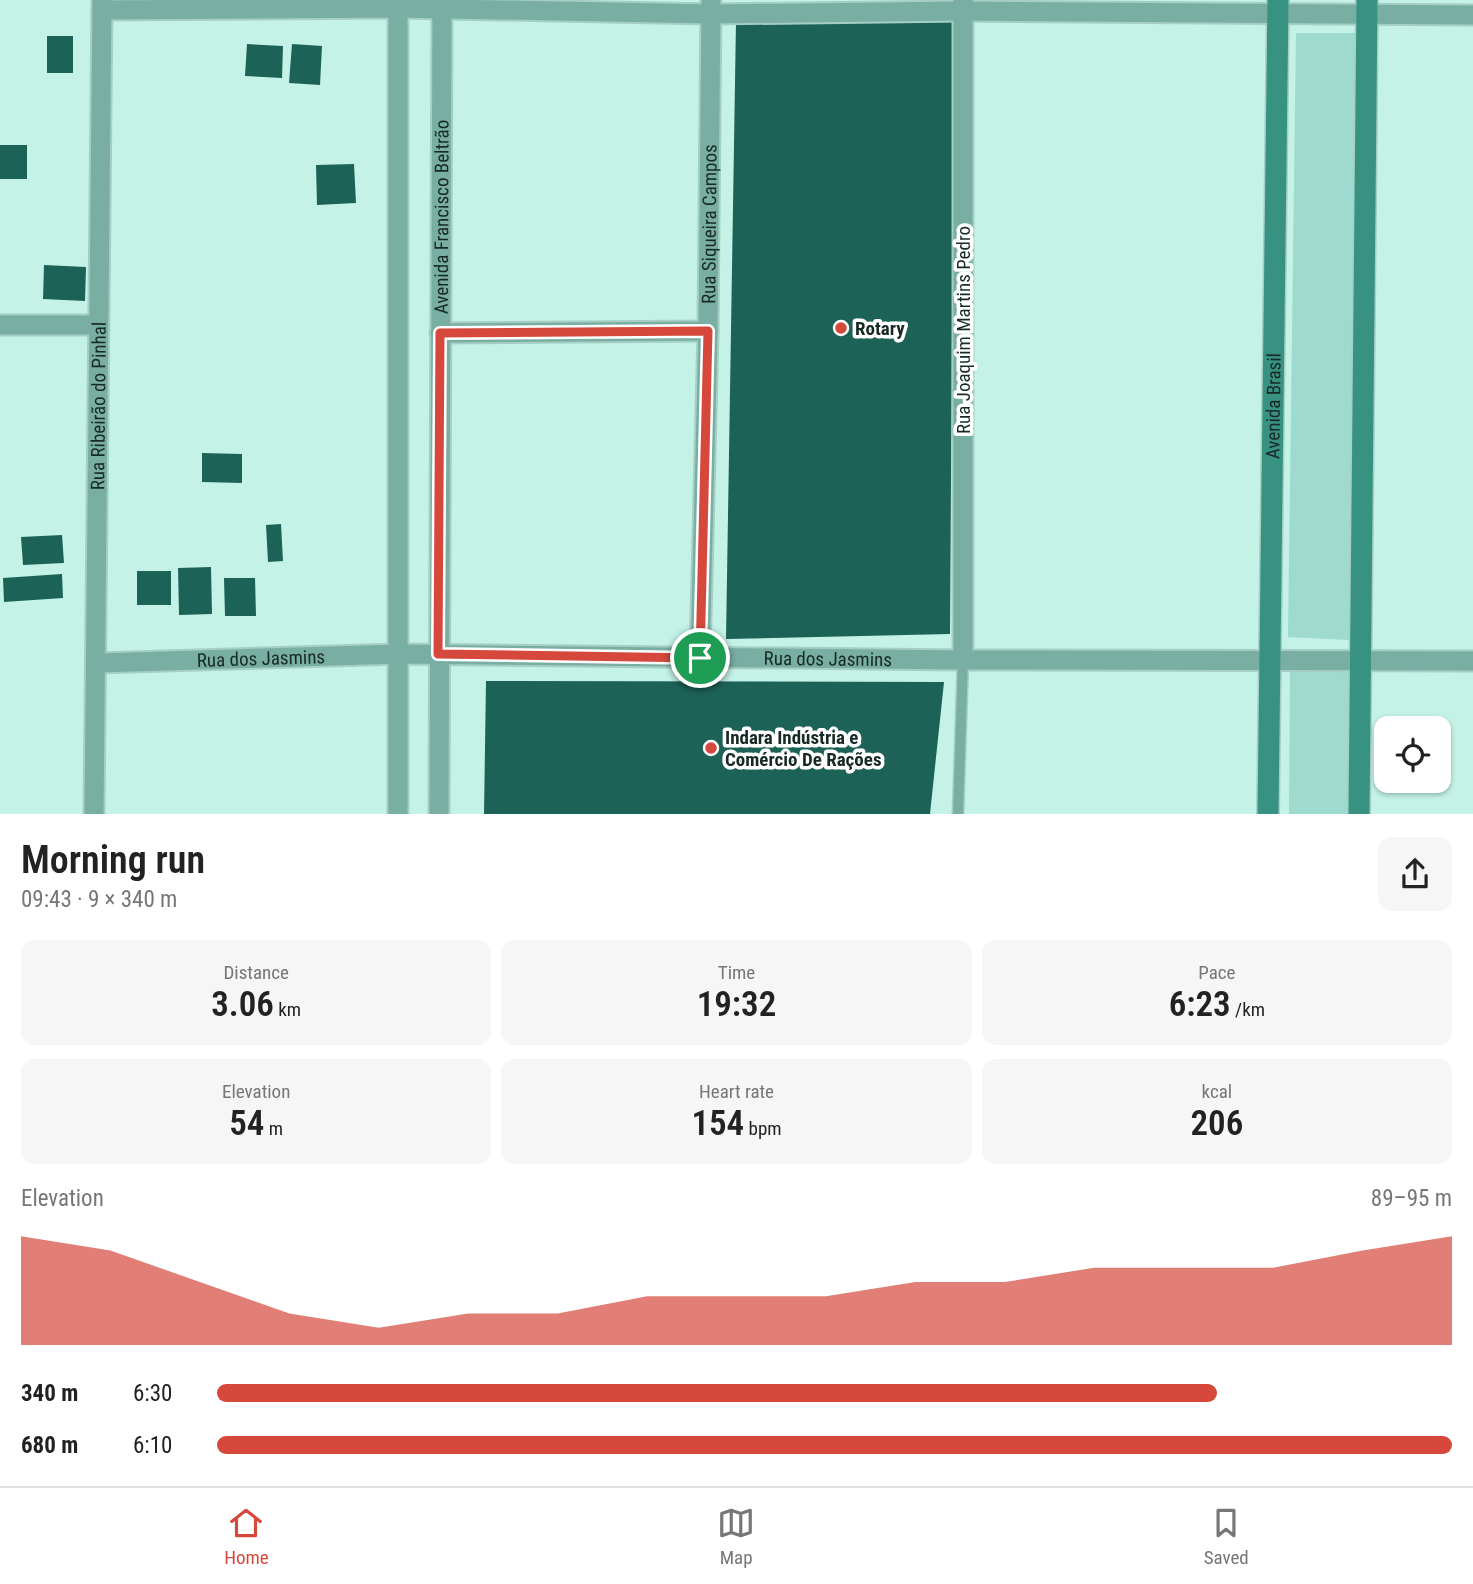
<!DOCTYPE html>
<meta charset="utf-8">
<style>
body{margin:0;font-family:"Roboto Condensed",sans-serif;background:#f6f6f6;color:#222;height:100vh;display:flex;flex-direction:column;font-size:26px;white-space:nowrap}
*{box-sizing:border-box;margin:0}
p{font-size:23px;color:#767676}
.icon{flex:none;width:38px;height:38px;fill:none;stroke:currentColor;stroke-width:2;stroke-linecap:round;stroke-linejoin:round}
.map{position:relative;height:814px;overflow:hidden}
.panel{display:flex;flex-direction:column;background:#fff;flex:1}
.panel>*{flex:none}
.fabs{position:absolute;left:1374px;top:716px;display:grid;gap:14px}
.fabs a{display:grid;place-items:center;width:77px;height:77px;border-radius:14px;background:#fff;box-shadow:0 2px 5px #0004;font-size:35px}
.pin{position:absolute;display:grid;place-items:center;width:60px;height:60px;color:#fff;margin:-30px;border:4px solid #fff;border-radius:50%;box-shadow:0 2px 7px #0007}
.round{display:grid;place-items:center;flex:none;width:74px;height:74px;border-radius:14px;background:#f6f6f6}
.headline{display:flex;align-items:center;justify-content:space-between;height:119px;padding:0 21px}
h1{font-size:38px;font-weight:600;line-height:52px}
.metrics{display:grid;grid-template-columns:repeat(3,1fr);gap:10px;height:119px;padding:7px 21px}
.metrics div{display:grid;align-content:center;border-radius:14px;background:#f6f6f6;text-align:center}
.metrics b{font-size:35px;font-weight:600}
.metrics small{font-size:19px;font-weight:400}
.metrics p{font-size:19px}
.chart{height:196px;padding:14px 21px}
.chart p{display:flex;justify-content:space-between}
.chart svg{width:100%;height:126px;margin-top:7px;fill:#d5483b;opacity:.7}
ul{padding:0 21px;list-style:none;font-size:23px}
li{display:grid;grid-template-columns:112px 84px 1fr;align-items:center;height:52px}
li i{height:18px;border-radius:9px;background:#d5483b}
.tab-bar{display:flex;justify-content:space-around;align-items:center;height:98px;border-top:2px solid #e0e0e0;background:#fff;font-size:19px;color:#767676}
.tab-bar a{display:grid;justify-items:center;gap:4px}
.tab-bar .current{color:#d5483b}
.map>svg:first-child{display:block}
.green{fill:#9edacd}
.building{fill:#1d6256}
.lines{fill:none;stroke-linecap:round;stroke-linejoin:round}
.lane-casing{stroke:#a5cec4;stroke-width:13}
.street-casing{stroke:#a5cec4;stroke-width:23}
.secondary-casing{stroke:#a5cec4;stroke-width:24}
.lane{stroke:#79aea2;stroke-width:10}
.street{stroke:#79aea2;stroke-width:19}
.secondary{stroke:#389281;stroke-width:21}
.route-casing{stroke:#fff;stroke-width:14}
.route{stroke:#d5483b;stroke-width:9}
.poi-dot{fill:#d5483b;stroke:#fff;stroke-width:2.5}
.labels{text-anchor:middle;stroke-width:7;stroke-linejoin:round;paint-order:stroke}
.street-label{font-size:19px;fill:#182a26;stroke:#fff}
.poi-label{font-size:19px;font-weight:bold;fill:#182a26;stroke:#fff;text-anchor:start}
</style>
<div class="map">
<svg width="1473" height="814" viewBox="0 0 1473 814">
<rect width="100%" height="100%" fill="#c4f2e7"/>
<!-- green -->
<path class="green" d="M1296,33H1358L1349,640L1288,637Z
M1290,669L1351,670L1350,814H1289Z"/>
<!-- building -->
<path class="building" d="M736,21H954L950,634L726,639Z
M47,36H73V73H47Z
M247,44L283,46L282,78L245,76Z
M292,44L322,46L320,85L289,83Z
M0,145H27V179H0Z
M354,164L356,203L317,205L316,165Z
M44,265L86,267L85,301L43,299Z
M202,453L242,454V483L202,482Z
M281,524L283,561L268,562L266,525Z
M62,535L64,563L23,565L21,537Z
M211,567L212,614L179,615L178,568Z
M137,571H171V605H137Z
M62,574L63,598L4,602L3,578Z
M224,578H255L256,616H225Z
M486,681L944,682L930,814H484Z"/>
<g class="lines">
<!-- lane casing -->
<g class="lane-casing">
<path id="lane" d="M958,814L963,660"/>
</g>
<!-- street casing -->
<g class="street-casing">
<g id="street">
<path d="M398,0V814"/>
<path d="M963,1V660"/>
<path d="M102,10L397,8L711,14L963,11L1473,15"/>
<path d="M0,325H97"/>
<path d="M440,333L708,331"/>
<path id="s1" d="M700,658L708,331L711,0"/>
<path id="s2" d="M98,663L400,654L963,660L1473,661"/>
<path id="s3" d="M94,814L102,0"/>
<path id="s4" d="M439,814L442,0"/>
</g>
</g>
<!-- secondary casing -->
<g class="secondary-casing">
<g id="secondary">
<path id="s5" d="M1268,814L1278,0"/>
<path d="M1359,814L1367,0"/>
</g>
</g>
<!-- lane -->
<use href="#lane" class="lane"/>
<!-- street -->
<use href="#street" class="street"/>
<!-- secondary -->
<use href="#secondary" class="secondary"/>
</g>
<g class="lines">
<!-- route casing -->
<g class="route-casing">
<path id="route" d="M708,331L700,658L438,654L440,333Z"/>
</g>
<!-- route -->
<use href="#route" class="route"/>
</g>
<!-- markers -->
<g class="poi-dot">
<circle cx="841" cy="328" r="7"/>
<circle cx="711" cy="748" r="7"/>
</g>
<g class="labels">
<!-- street labels -->
<g class="street-label">
<text dy="7" stroke="none"><textPath href="#s4" startOffset="597">Avenida Francisco Beltrão</textPath></text>
<text dy="7" stroke="none"><textPath href="#s1" startOffset="434">Rua Siqueira Campos</textPath></text>
<text transform="translate(963 330) rotate(-90)" y="7">Rua Joaquim Martins Pedro</text>
<text dy="7" stroke="none"><textPath href="#s3" startOffset="408">Rua Ribeirão do Pinhal</textPath></text>
<text dy="7" stroke="none"><textPath href="#s5" startOffset="408">Avenida Brasil</textPath></text>
<text dy="7" stroke="none"><textPath href="#s2" startOffset="163">Rua dos Jasmins</textPath></text>
<text dy="7" stroke="none"><textPath href="#s2" startOffset="730">Rua dos Jasmins</textPath></text>
</g>
<!-- poi labels -->
<g class="poi-label">
<text x="855" y="335">Rotary</text>
<text x="725" y="744">Indara Indústria e<tspan x="725" dy="22">Comércio De Rações</tspan></text>
</g>
</g>
</svg>
<div class="fabs">
<a><svg class="icon" aria-label="locate" viewBox="0 0 24 24"><circle cx="12" cy="12" r="6"/><path d="M12 2v4M12 18v4M2 12h4M18 12h4"/></svg></a>
</div>
<div class="pin" style="left:700px;top:658px;background:#1e9e55"><svg class="icon" aria-label="arrive" viewBox="0 0 24 24"><path d="M6 21V4h12l-3 4 3 4H6"/></svg></div>
</div>
<section class="panel">
<div class="headline"><div><h1>Morning run</h1><p>09:43 · 9 × 340 m</p></div><a class="round"><svg class="icon" aria-label="share" viewBox="0 0 24 24"><path d="M12 15V3M7 8l5-5 5 5M5 13v7h14v-7"/></svg></a></div>
<div class="metrics">
<div><p>Distance</p><b>3.06<small> km</small></b></div>
<div><p>Time</p><b>19:32</b></div>
<div><p>Pace</p><b>6:23<small> /km</small></b></div>
</div>
<div class="metrics">
<div><p>Elevation</p><b>54<small> m</small></b></div>
<div><p>Heart rate</p><b>154<small> bpm</small></b></div>
<div><p>kcal</p><b>206</b></div>
</div>
<div class="chart"><p><span>Elevation</span>89–95 m</p>
<svg viewBox="0 0 160 44" preserveAspectRatio="none"><path d="M0 44V6L10 11L20 22L30 33L40 38L50 33L60 33L70 27L80 27L90 27L100 22L110 22L120 17L130 17L140 17L150 11L160 6V44z"/></svg>
</div>
<ul>
<li><b>340 m</b>6:30<i style="width:81%"></i></li>
<li><b>680 m</b>6:10<i style="width:100%"></i></li>
</ul>
</section>
<nav class="tab-bar">
<a class="current"><svg class="icon" aria-label="home" viewBox="0 0 24 24"><path d="M3 11l9-7 9 7M6 9v11h12V9"/></svg>Home</a>
<a><svg class="icon" aria-label="map" viewBox="0 0 24 24"><path d="M3 6l6-2 6 2 6-2v14l-6 2-6-2-6 2zM9 4v14M15 6v14"/></svg>Map</a>
<a><svg class="icon" aria-label="saved" viewBox="0 0 24 24"><path d="M7 4h10v16l-5-4-5 4z"/></svg>Saved</a>
</nav>
